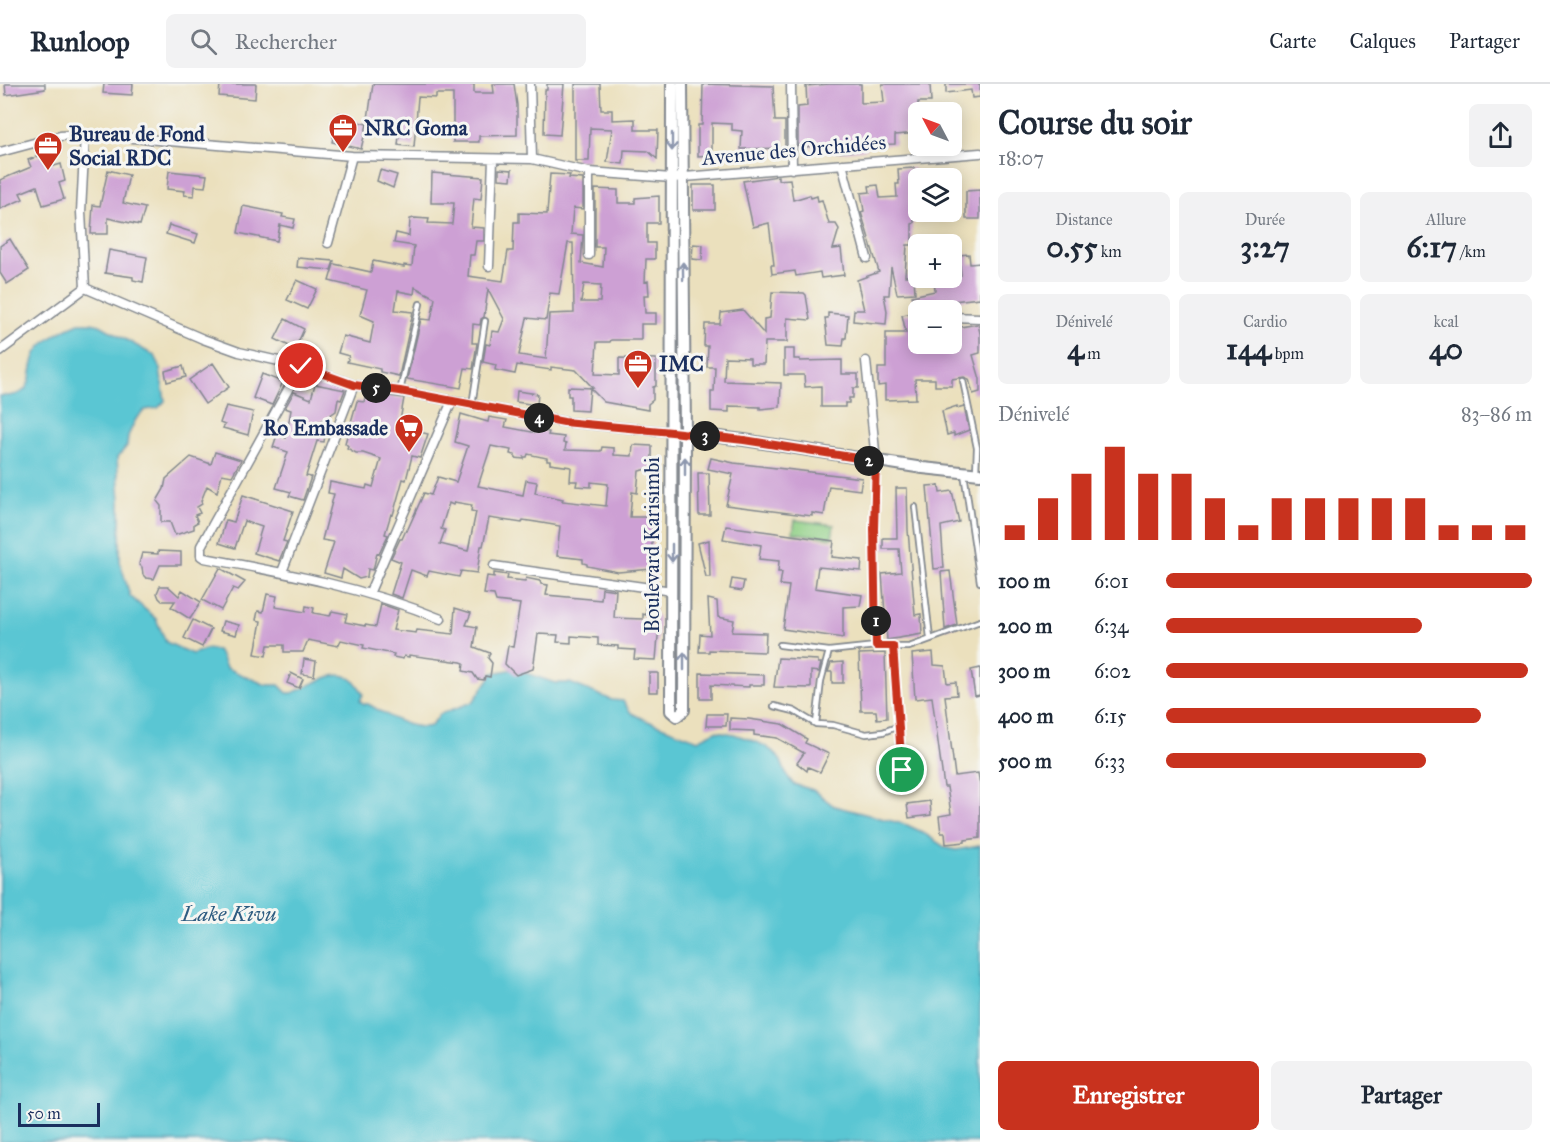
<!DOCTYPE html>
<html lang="fr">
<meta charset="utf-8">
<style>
body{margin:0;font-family:"IM FELL Great Primer",serif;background:#f2f2f3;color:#1f2937;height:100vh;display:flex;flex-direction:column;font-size:22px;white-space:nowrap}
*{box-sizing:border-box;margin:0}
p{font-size:20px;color:#747a83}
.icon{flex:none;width:33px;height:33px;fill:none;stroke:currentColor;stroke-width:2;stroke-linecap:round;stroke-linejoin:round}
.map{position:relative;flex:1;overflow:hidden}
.drawer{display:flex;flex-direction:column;background:#fff;width:570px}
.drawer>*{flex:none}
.needle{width:39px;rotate:311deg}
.controls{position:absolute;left:908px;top:18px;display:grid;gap:12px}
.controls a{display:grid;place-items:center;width:54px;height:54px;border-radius:9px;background:#fff;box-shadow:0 3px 15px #0003;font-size:30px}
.scale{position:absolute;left:18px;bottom:15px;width:82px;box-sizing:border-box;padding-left:6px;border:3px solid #1b2f5e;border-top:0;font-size:16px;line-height:21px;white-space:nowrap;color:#1b2f5e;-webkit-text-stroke:4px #f6f6f2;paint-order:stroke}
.pin{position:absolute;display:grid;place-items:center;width:51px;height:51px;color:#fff;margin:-26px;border:3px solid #fff;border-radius:50%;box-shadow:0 2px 6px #0007}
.km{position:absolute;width:30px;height:30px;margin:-15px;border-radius:50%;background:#222;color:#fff;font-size:16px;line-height:30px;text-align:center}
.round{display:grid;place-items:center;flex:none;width:63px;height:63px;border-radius:9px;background:#f2f2f3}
.overview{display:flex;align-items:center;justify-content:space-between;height:102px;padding:0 18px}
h1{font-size:33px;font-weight:700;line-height:45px}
.figures{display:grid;grid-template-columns:repeat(3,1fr);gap:9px;height:102px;padding:6px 18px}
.figures div{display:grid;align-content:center;border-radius:9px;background:#f2f2f3;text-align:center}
.figures b{font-size:30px;font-weight:700}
.figures small{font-size:16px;font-weight:400}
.figures p{font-size:16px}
.chart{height:168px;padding:12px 18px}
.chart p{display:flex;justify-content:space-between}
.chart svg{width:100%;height:108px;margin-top:6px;stroke:#c8321e;stroke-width:6}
.primary-button{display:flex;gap:12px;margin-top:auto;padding:12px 18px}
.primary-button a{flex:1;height:69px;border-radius:9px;background:#c8321e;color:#fff;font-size:24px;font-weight:700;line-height:69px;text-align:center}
.primary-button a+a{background:#f2f2f3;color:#1f2937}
ul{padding:0 18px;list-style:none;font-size:20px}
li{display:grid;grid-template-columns:96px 72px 1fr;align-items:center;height:45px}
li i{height:15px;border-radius:8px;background:#c8321e}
header{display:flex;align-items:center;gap:36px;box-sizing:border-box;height:84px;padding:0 30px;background:#fff;border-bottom:2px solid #e0e1e3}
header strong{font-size:28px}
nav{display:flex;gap:33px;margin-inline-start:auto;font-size:21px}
.search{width:420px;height:54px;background:#f2f2f3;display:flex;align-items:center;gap:15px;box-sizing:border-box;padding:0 21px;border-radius:9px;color:#747a83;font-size:22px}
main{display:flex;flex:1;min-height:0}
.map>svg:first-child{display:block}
.green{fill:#91d086;stroke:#568072;stroke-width:1.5}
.water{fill:#5ac6d3;stroke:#3a7a98;stroke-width:1.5}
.building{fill:#cda0d4;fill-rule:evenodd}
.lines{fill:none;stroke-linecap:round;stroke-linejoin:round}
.service-casing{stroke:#83888e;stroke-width:8}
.minor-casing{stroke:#83888e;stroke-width:11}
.tertiary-casing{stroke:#83888e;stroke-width:14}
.service{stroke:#fff;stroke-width:4.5}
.minor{stroke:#fff;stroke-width:8}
.tertiary{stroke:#fff;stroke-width:10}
.oneway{stroke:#8d97ae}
.route-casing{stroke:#fff;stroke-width:12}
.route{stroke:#c8321e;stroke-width:8}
.labels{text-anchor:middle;stroke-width:6;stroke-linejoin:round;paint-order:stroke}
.poi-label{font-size:21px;font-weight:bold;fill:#1b2f5e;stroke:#f6f6f2;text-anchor:start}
.street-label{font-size:21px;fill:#1b2f5e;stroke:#f6f6f2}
.water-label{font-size:22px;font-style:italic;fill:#2e5c81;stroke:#f6f6f2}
</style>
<header>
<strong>Runloop</strong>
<div class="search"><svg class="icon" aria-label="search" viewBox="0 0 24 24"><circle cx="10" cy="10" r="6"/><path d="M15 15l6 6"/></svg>Rechercher</div>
<nav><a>Carte</a><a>Calques</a><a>Partager</a></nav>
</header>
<main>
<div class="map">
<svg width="980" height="1058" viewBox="0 0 980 1058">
<rect width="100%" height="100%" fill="#f6f6f2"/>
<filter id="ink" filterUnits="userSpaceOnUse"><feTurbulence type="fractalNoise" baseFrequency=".0167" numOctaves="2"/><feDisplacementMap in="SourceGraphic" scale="12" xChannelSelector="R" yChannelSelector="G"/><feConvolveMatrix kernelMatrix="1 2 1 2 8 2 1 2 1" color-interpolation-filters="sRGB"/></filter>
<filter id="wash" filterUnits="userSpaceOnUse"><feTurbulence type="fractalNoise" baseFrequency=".008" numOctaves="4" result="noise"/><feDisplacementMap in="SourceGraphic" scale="24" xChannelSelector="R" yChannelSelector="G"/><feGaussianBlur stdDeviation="1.35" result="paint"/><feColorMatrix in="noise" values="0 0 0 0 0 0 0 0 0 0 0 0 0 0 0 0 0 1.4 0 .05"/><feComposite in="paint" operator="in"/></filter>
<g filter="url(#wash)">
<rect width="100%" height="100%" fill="#ebe0bd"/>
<!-- green -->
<path class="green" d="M795,436L834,441L832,454L793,449Z"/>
<!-- water -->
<path class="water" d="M79,239H91L100,241L155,272L159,280L165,317L158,324L145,326L136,335L128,352L127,362L117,374L120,417V478L130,512L156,535L166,558L192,570L206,565L217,566L221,572L226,584L266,601H279L287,609H292C319,599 346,574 363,610L360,617L364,620H368C386,630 409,647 431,642L440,630L473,618L493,589L514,585L555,599H570L612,616L623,617L631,629L645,636L698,656L716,647L734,650L751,656L763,661L775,669L781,677L786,690L793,700L813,706L834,722L907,741L922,748L946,764L956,766L980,762V1058H0V312C40,313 25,289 37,268C44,256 66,244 79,239Z"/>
<g id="blocks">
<!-- building -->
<path class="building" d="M5,0H45V5L6,11Z
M104,0H133L132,11L103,9Z
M220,0H256L255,15L219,12Z
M373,0H474V9H494L493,0H514L517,21V51L479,52V58H453V10H436V14L418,13L414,63L398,61L400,43L398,42V38L382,36L381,43L367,42Z
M547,0H564L560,51L544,50L545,6H547Z
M575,0H600L601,26H612V36L635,35V46H658L657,75L648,67L624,66L623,80L607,78L612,45L590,44L589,77H575Z
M703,0L773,2L775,37H785V64L741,65L742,47L732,46V40L712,39V71L698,72V41H702Z
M829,0H861V19L884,18L882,0H930L931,18H918V49L895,51V60L867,61V65L842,68H830V63L821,64V62L798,63V23L807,22L806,2Z
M946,0H980V13L972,14L971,6L946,9Z
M339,29L350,32L349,36L367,40L361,65L332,58Z
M50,68L54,82L61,80L65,97L59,99L64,115L43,121L37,102L20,109L23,115L0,125V96L31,83L28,76Z
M914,84L916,109L910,110L911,129H914V139L912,140V161H907L905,192H914L915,209L897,210L891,183L889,211H884L887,227L886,240L853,237L854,226H864L857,196L879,188L861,128L864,127L861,109L870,108L869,102L878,101L880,114L897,113L896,100H899L898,85Z
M499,85L512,86L511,96L499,95Z
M108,86L129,91L123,119L145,124L140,141L108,134V150H91L93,121L100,122Z
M380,86L397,91L393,104L377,97Z
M169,87L207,91L205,103L195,102L194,112L184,111L185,107L167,105Z
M432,89L483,93L481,115L474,114L471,143L484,144V157H476L474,171H470L468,192L503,197L508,167H513L514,138H519V129L547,130L550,90L570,91L569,94L583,95V125L573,124L571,150L583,151L581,179L603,183L604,163H595V105L618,106V119H635V114L659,112V139H647V159H655V175H646L645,198L648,197L649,211H644L645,229H656V240H641V256H611L610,258H597L595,290L619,291V274L656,275V302L653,303V316L648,320V326L604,318L590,304L588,327L571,326V312H568V303L593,304L576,286L551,283V286L517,281L515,290L495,286L496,281L483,278L486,260L490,261L492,247L499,248L504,235L488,205L484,233L481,235L480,241L473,240L472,259H477L473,285L465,284L461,304L407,295L421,235L431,236L435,214L415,203L414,210L398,207L395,226L413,228L399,292L380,288V285L347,278L349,272L338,269L343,252L370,259L374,237L360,231L367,206L329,197L334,180L371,188L373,177L404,183V181L412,182L414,162L394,159L396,149L409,152L410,135L414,134L429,135L428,139L452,140L454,119H431ZM568,159H573L574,229L549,230L546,275L519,271L527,234L546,236L550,209L559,210ZM584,200L601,201L600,218H581Z
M778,92V96L790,95L793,116L810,111L811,114L817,112L818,117L822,116L829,140H836L839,145L833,165L841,164L844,191L821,194L820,188L796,192L795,187L772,190L771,181H774L769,139L753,143L743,97Z
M693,101H715V126H693Z
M980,106V135H966V107Z
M243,122L283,130L282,133L295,135L293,144L280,141L277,157L238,149Z
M169,141L198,150L195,159L166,150Z
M10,155L29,186L7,200L0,189V162Z
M693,160L703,161L702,176L692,175Z
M109,166L147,173L143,198L133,196V193L105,189Z
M969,170L970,180L980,179V214L935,219L936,226H915L912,212L935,207L934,194L961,191L959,171Z
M298,174L334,177L331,186L297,183Z
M297,196L317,205L307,225L287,216Z
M772,208L804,209L806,211L810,236L787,234V258H765L764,280H750V274L725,273L724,297L781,299L780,323L760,325V323L729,322V328L711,327V308H714L715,283H707L708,262H704L705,240H720L721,229L743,226L764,250V235L770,234Z
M918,228V260H951V241L960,240V243L978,240L980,249V269L973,271L980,295V308L973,310L969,295L964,293L952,295V302H935V295H915L916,315L885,316V301L878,302V284H886V249H906L902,231Z
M828,229L848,231L846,254H844L843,262L828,261L825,234H828Z
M285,235L304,245L295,265L275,255Z
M784,265H794V275H800V277L842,276V290H858V304H853V314H849V319H845V323H821V302L805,303L804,291H784Z
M213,279L229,303L205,320L189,296Z
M183,282L186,293L167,298L165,287Z
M262,290L283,298L272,321L253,314Z
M315,300L345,306L341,316L338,315L336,327L314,342L326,345L324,358L317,357L306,392L311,393L303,416L289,412L291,408L276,404L288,368L273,363L277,351L286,354L291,326L285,324L294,308L311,315Z
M517,307L538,310L537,321L516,318Z
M366,309L404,314L399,343L428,350L420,374L412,372L406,396L403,395L393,431L391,430L385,450L388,451L379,470L377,469L373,486L368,485L367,493L359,495L343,485L341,494L324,489L334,458L322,456L334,410L328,409L330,398L366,405L367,401L373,403L381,375L363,369H356L347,364L348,362L345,359L357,317L364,318Z
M226,322L253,328L248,351L223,344L225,341L220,339Z
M957,322V324L964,322L969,346L954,352V349L947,351L942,327Z
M461,330L488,338L489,333L507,336L505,343L537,349L538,346L549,348L548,351L564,353L563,359L566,360L565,366L601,367L602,363L614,364V371L632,372L633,361L652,362V384L639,387L637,409L632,408L630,433H652V485L618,488L587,482V480L583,479V475L557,472L560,442L536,438L523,436L522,439L489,434L483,462H481L477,489L461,487L459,493L429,487L427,492L411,486L402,514L391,510L401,478L391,474L400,455H402L406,446L407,447L424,409L431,411L438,393L456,398L468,362L455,358ZM491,362L511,366L510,370L515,371V374L524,375V373H527L528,370L547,374V377H550V380L571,383L570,397H577L576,402L591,403V398L608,400L606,422L562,417L563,415L535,409L537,398L526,396L523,411L478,402ZM454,418L472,421L471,427L476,428L468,467L440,460L445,446L441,445L449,419L453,421Z
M215,368L241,376L232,392L222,390L217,408L207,402L201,417L202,420L197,423L200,429L195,431L198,438L194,440V445L175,451L170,438H161V422L157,417L164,405L166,395L191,373L211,380Z
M711,374L734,379L862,394L860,406L829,402L824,431L812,429V432L726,421L733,390L708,385Z
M698,389H709L710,431H699Z
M939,401L940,409L952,407L959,438L941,442L944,484L934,485L927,402Z
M896,404H907L908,446L915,531L921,530L922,550L887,556L882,490L901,488L899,465H883V454H897Z
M243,411L293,427L283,457L287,458L279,477L254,469L262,443L244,437L235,464L219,459L226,436L234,438Z
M726,442L834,457L832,473L862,476L861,487L818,483L815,504L862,511L860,522L843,523V554L783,545L789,502L780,501L782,488H778L779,477L759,475L761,461L723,455Z
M709,456L710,493H706L698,459Z
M158,467L181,468V481H160L154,495L146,494L143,491L142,483L139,480L142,469L158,470Z
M220,484L245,498L238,506L233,504L221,526L202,516Z
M950,487L957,541L945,545L941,488Z
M494,489L508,491L507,495L525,497L526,494L540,497L541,500L548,501L546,511L601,516L602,504L616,506L614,534L643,535V530L646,531V510L654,511L655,531H658L659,541L656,576L634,575L635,566L618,565V562L598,561V554L571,552V559L557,558L558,551L538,550L533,585L516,591L505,580L508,562L513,563L520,520L496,517L494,511L484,510L487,492L494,493Z
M732,495L744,497L742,507L730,505Z
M160,502H168L179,512L182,506L201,518L190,535L171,523L175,517H162L159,514L157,509Z
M267,510L277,512L275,523L305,528L306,522L314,524L313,529L330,532L332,527L347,530L345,538L365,542V541L376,543L381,520L398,526L393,546L416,549L417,546L453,550L455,524L471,529L466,541L477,543L474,563L490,569L488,574L492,579L490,593L485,592L484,596L477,595L473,589L463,587L464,579L461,578L409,571V573L404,572L403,575L393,573L394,570L363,564L364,561L341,556L338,562L308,556L303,568H284V561H268L266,572L255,570L261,537L256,536L258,527L263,528Z
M708,515L717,517L718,533L734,536L732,548L766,549L765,568L709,566V568H699L700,550L710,551Z
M193,536L211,545L202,563L184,554Z
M223,537L239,541L236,551L220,547Z
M933,568L934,581L945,582L947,599L956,598L957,611L945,612L955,692L978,689L980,701V754L965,756V758L946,760L945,749H941L939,732L951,730L947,703H944L932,613L915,615L912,570Z
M885,569L887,634L877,635L876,627H861L859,570Z
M778,574L818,576V579H821L819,588L811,587V604L774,603Z
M304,575L316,577L314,592L302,590Z
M843,578V599H832V588H828L831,579Z
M980,584V611L975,612L971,586Z
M291,589L303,595L299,604L287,599Z
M649,589H658V608H649Z
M700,589L764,591V601H749V603L711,601V615H700Z
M707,630H727L726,642H706Z
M730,634L749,635L782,640L807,655L805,659L829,670L820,688L808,683L807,687L797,679L804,669L777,654L754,651V647L730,646Z
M930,717L931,731L909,734L907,720Z"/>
</g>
</g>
<g filter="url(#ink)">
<use href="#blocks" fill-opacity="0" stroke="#83888e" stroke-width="1.5"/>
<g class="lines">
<!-- service casing -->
<g class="service-casing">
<path id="service" d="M963,297L977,364L976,388
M400,307L420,220
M472,321L485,237
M964,389L980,498
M915,423L930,554
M780,561L829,567L876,562L874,445L876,377
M876,562L893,563L902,686
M893,563H909L980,537
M774,622L794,627L816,640L833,641L866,650L883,648L899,642
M816,640L821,597L829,567"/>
</g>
<!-- minor casing -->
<g class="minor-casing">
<path id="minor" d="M530,0L532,75
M791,0L792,85
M85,50L81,128L85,204L203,255L239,268L301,282L354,301L400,307L564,338L672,348
M0,68L60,52L85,50L352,72L532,75L589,88L672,94L980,69
M842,80L867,174
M589,88V171
M328,159L352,72
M489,182L493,75
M951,233L980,234
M0,267L85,204
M866,277L876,377
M301,282L201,462V472L204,474C286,489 363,503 441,535
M494,482L672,507
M282,488L354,301
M369,510L452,317"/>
</g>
<!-- tertiary casing -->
<g class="tertiary-casing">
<path id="tertiary" d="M672,0L671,627L677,632L684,626L685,349L682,0
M678,348L744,356L923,384L980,390"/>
</g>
<!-- service -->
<use href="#service" class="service"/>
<!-- minor -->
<use href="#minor" class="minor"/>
<!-- tertiary -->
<use href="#tertiary" class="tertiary"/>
</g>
<!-- one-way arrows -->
<defs><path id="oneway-shaft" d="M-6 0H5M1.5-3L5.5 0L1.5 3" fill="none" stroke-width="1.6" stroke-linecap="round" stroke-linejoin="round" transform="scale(1.5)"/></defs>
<g class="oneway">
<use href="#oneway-shaft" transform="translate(672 58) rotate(90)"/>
<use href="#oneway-shaft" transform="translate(683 187) rotate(-91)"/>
<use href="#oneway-shaft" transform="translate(685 382) rotate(-90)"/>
<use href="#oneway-shaft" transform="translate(672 469) rotate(90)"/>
<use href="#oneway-shaft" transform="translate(684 577) rotate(-90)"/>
</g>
</g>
<g class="lines" filter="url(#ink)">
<!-- route casing -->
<g class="route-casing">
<path id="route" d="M301,282L354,301L400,307L564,338L672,348L744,356L876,377L874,445L876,562H893L902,686"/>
</g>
<!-- route -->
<use href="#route" class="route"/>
</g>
<!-- icons -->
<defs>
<g id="office-pin" transform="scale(1.5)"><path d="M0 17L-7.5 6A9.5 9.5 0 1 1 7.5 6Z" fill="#c8321e" stroke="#f6f6f2"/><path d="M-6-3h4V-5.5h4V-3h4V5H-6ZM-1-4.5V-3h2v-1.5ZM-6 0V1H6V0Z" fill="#fff"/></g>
<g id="supermarket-pin" transform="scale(1.5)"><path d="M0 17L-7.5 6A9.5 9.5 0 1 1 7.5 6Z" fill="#c8321e" stroke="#f6f6f2"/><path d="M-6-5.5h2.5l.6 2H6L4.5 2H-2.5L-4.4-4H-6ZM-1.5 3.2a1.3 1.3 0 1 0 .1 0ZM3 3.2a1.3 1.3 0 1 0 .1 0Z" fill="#fff"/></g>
</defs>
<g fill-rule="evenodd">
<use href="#office-pin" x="343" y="44"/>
<use href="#office-pin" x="48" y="62"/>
<use href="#office-pin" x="638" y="280"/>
<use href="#supermarket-pin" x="409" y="344"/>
</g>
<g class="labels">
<!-- poi labels -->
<g class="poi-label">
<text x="364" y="51">NRC Goma</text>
<text x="69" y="57">Bureau de Fond<tspan x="69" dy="24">Social RDC</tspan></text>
<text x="659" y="287">IMC</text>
<text x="388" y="351" text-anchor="end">Ro Embassade</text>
</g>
<!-- street labels -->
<g class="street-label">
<text transform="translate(794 66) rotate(-5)" y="7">Avenue des Orchidées</text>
<text transform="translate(652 461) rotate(-90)" y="7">Boulevard Karisimbi</text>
</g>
<!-- water labels -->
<g class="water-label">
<text x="229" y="837">Lake Kivu</text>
</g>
</g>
</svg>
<div class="controls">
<a><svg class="needle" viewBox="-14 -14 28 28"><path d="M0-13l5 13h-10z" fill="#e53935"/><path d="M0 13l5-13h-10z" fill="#747a83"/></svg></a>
<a><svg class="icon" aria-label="layers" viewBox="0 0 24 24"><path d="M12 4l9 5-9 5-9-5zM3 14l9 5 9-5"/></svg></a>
<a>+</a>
<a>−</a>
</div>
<div class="scale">50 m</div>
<div class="pin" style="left:902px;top:686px;background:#1e9e55"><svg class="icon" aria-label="arrive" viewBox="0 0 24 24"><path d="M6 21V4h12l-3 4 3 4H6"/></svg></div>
<div class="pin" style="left:301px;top:282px;background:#d93025"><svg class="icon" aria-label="check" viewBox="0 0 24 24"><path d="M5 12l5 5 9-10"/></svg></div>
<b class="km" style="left:876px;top:537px">1</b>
<b class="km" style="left:869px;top:377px">2</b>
<b class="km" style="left:705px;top:352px">3</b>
<b class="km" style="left:539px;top:334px">4</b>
<b class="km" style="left:376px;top:304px">5</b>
</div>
<section class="drawer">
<div class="overview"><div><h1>Course du soir</h1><p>18:07</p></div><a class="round"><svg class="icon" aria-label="share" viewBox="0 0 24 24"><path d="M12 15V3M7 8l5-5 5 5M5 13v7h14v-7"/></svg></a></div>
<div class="figures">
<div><p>Distance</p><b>0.55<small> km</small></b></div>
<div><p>Durée</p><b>3:27</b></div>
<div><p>Allure</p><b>6:17<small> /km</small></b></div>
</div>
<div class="figures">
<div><p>Dénivelé</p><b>4<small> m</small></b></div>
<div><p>Cardio</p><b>144<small> bpm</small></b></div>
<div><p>kcal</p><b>40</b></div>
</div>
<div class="chart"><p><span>Dénivelé</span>83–86 m</p>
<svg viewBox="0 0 160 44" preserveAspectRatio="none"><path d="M5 44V38M15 44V27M25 44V17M35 44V6M45 44V17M55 44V17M65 44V27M75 44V38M85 44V27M95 44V27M105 44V27M115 44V27M125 44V27M135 44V38M145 44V38M155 44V38"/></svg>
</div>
<ul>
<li><b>100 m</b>6:01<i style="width:100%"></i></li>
<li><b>200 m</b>6:34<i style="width:70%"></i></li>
<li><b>300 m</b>6:02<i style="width:99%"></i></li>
<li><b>400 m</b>6:15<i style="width:86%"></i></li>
<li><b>500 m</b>6:33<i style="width:71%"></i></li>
</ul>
<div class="primary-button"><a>Enregistrer</a><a>Partager</a></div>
</section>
</main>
